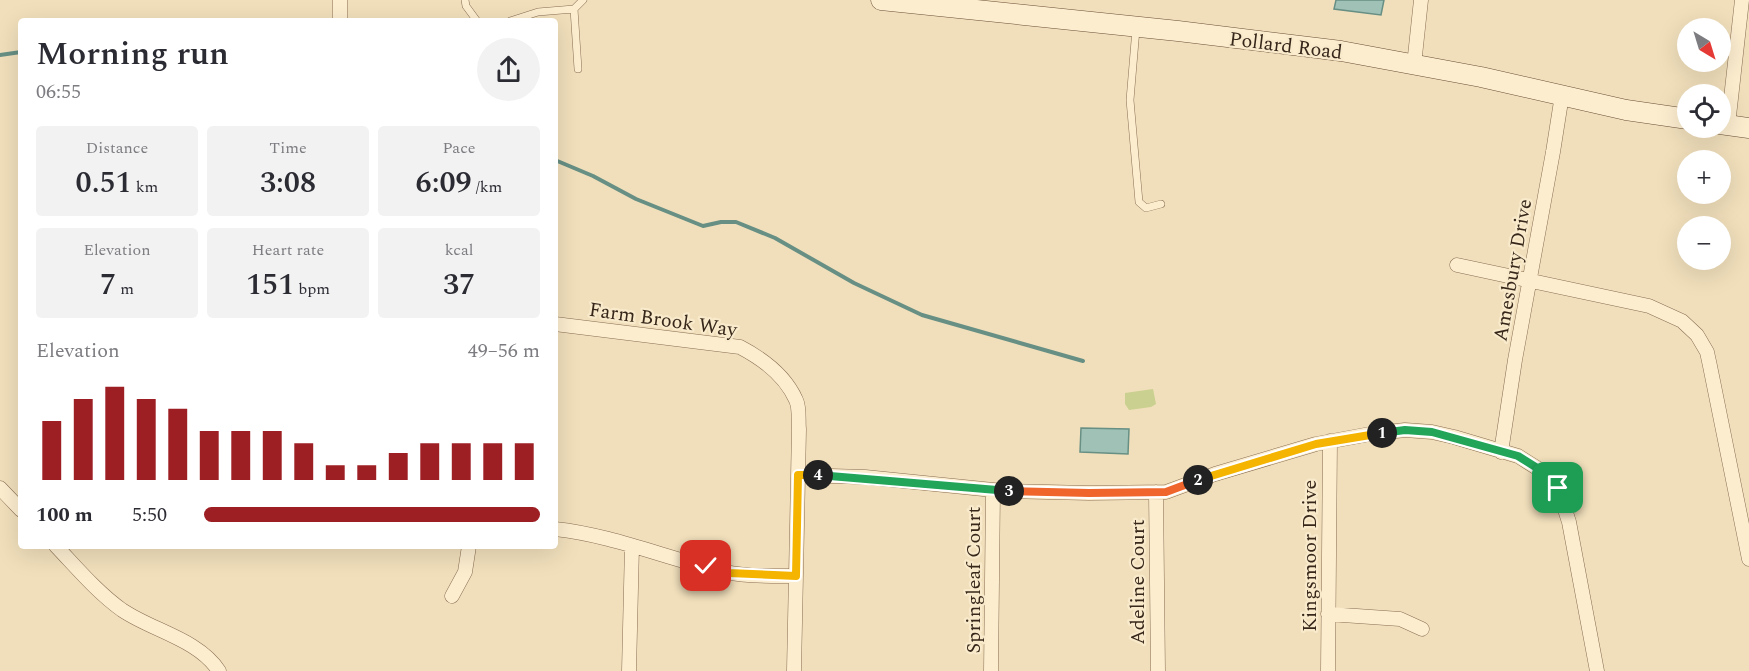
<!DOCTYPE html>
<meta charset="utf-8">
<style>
body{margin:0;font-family:Spectral,serif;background:#f2f2f3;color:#2b2b33;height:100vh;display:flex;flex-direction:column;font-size:22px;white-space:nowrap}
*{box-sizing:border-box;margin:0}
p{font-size:20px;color:#7c7c81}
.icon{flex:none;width:33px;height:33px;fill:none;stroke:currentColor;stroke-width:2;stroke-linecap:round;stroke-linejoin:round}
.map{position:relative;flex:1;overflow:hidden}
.side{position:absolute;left:18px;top:18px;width:540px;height:531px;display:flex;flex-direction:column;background:#fff;border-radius:6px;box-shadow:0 6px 24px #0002}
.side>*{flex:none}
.needle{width:39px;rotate:142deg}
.tools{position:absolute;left:1677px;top:18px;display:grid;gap:12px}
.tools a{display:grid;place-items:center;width:54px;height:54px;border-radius:50%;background:#fff;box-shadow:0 6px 24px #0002;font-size:30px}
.pin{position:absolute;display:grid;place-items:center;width:51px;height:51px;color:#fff;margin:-26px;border-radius:12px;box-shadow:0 3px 9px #0006}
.km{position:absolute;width:30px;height:30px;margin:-15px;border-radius:50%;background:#222;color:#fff;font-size:16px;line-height:30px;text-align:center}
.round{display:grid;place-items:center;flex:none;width:63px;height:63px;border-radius:32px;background:#f2f2f3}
.headline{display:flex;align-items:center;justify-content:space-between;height:102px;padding:0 18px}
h1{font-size:33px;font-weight:600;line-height:45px}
.metrics{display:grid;grid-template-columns:repeat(3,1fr);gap:9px;height:102px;padding:6px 18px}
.metrics div{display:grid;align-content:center;border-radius:6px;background:#f2f2f3;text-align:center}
.metrics b{font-size:30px;font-weight:600}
.metrics small{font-size:16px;font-weight:400}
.metrics p{font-size:16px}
.chart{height:168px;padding:12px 18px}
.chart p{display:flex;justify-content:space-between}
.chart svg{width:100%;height:108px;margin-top:6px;stroke:#9d1f24;stroke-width:6}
ul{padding:0 18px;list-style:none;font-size:20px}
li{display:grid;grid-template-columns:96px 72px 1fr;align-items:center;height:45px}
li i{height:15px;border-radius:8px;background:#9d1f24}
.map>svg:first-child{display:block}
.green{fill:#cad08f}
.water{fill:#a0c1b6;stroke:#678f84;stroke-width:1.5}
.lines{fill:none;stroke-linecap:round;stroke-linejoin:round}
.stream{stroke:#678f84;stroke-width:4}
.lane-casing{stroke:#896e54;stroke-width:8}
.street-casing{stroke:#896e54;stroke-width:15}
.secondary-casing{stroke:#6b4f37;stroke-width:21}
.lane{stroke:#fcedcf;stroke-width:7}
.street{stroke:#fcedcf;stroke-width:14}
.secondary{stroke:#fcedcf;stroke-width:20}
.split-1-casing{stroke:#fff;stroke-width:12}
.split-2-casing{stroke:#fff;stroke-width:12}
.split-3-casing{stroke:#fff;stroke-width:12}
.split-4-casing{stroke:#fff;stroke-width:12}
.split-5-casing{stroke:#fff;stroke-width:12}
.split-1{stroke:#22a559;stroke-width:8}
.split-2{stroke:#f5b400;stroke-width:8}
.split-3{stroke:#f0652b;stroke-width:8}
.split-4{stroke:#22a559;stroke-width:8}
.split-5{stroke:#f5b400;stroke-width:8}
.labels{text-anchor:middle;stroke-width:4.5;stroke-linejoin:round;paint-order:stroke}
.street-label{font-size:20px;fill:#37271a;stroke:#f8eacb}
</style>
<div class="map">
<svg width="1749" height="671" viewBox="0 0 1749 671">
<rect width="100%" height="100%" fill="#f1dfbb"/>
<!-- green -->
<path class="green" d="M1153,389L1156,404L1151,407L1129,410L1125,404V393Z"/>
<!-- water -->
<path class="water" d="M1336,0H1384L1381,15L1334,9Z
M1081,428L1129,429L1128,454L1080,452Z"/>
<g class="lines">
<!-- stream -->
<path class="stream" d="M0,55L21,52
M555,160L593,176L636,199L703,226L721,222H736L775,238L854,283L922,315L1083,361"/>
<!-- lane casing -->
<g class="lane-casing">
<path id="lane" d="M465,0L466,6L477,21
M574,9L578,69
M510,21L538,12L574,9L583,0
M1136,29L1130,100L1139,202L1146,208L1161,204"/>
</g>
<!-- street casing -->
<g class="street-casing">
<path id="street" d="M340,21V0
M1414,65L1421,0
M1728,125L1742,0
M1457,265L1649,306L1682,321L1697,335L1707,352L1710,366L1749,559
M555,324L740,347C763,359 785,375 796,400C800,408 798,420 799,429L794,671
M1501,452L1515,360L1553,152L1562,95
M798,475L865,477L1003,491L1089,493L1166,492L1215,474L1316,444L1370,434L1405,430L1432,432L1454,437L1518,456L1545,473L1558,488L1569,522L1597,671
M0,488L21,510
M1156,492L1158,671
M555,529C611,535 663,557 717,570C742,577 770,576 796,576
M56,546C77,568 97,592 122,610C153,631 198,639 219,671
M452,596L465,572L469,546
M1328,614L1400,619L1422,629
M629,671L632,546
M991,671L993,490
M1328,671L1330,441"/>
</g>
<!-- secondary casing -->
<g class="secondary-casing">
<path id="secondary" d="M881,0L1178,31L1341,51L1481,77L1626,110L1688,119
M1720,124L1749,128"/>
</g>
<!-- lane -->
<use href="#lane" class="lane"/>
<!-- street -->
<use href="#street" class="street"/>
<!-- secondary -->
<use href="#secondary" class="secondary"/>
</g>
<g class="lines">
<!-- split-1 casing -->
<g class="split-1-casing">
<path id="split-1" d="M1382,433L1405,430L1432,432L1518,456L1545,473L1558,488"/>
</g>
<!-- split-2 casing -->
<g class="split-2-casing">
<path id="split-2" d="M1198,480L1316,444L1382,433"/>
</g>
<!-- split-3 casing -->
<g class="split-3-casing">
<path id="split-3" d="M1009,491L1089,493L1166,492L1198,480"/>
</g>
<!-- split-4 casing -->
<g class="split-4-casing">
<path id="split-4" d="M818,475L1009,491"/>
</g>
<!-- split-5 casing -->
<g class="split-5-casing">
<path id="split-5" d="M706,566L729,573L796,576L798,475H818"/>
</g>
<!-- split-1 -->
<use href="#split-1" class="split-1"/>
<!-- split-2 -->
<use href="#split-2" class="split-2"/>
<!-- split-3 -->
<use href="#split-3" class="split-3"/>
<!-- split-4 -->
<use href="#split-4" class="split-4"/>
<!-- split-5 -->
<use href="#split-5" class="split-5"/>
</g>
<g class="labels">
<!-- street labels -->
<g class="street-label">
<text transform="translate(1286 45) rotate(7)" y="7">Pollard Road</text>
<text transform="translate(1512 270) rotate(-80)" y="7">Amesbury Drive</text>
<text transform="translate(663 319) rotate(8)" y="7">Farm Brook Way</text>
<text transform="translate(1309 556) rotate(-90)" y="7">Kingsmoor Drive</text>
<text transform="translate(973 580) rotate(-90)" y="7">Springleaf Court</text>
<text transform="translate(1137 582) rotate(-90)" y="7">Adeline Court</text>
</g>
</g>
</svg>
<div class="tools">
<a><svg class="needle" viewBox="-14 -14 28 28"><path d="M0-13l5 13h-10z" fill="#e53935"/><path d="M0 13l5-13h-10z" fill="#7c7c81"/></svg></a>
<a><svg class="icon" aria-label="locate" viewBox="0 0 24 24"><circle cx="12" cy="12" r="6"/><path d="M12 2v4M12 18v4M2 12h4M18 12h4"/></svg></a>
<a>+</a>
<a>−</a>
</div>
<div class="pin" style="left:1558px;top:488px;background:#1e9e55"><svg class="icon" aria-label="arrive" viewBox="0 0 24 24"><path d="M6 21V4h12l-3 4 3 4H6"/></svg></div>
<div class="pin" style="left:706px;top:566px;background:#d93025"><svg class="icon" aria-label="check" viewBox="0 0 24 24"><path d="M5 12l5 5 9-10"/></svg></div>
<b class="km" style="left:1382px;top:433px">1</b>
<b class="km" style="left:1198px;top:480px">2</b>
<b class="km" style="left:1009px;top:491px">3</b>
<b class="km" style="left:818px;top:475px">4</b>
<section class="side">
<div class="headline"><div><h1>Morning run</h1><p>06:55</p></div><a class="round"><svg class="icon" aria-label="share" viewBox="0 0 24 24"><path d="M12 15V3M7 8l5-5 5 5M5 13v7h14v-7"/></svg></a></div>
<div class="metrics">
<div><p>Distance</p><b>0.51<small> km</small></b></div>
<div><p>Time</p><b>3:08</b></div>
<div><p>Pace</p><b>6:09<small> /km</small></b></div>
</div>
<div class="metrics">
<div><p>Elevation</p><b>7<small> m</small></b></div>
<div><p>Heart rate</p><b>151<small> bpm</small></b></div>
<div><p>kcal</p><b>37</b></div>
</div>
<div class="chart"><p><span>Elevation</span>49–56 m</p>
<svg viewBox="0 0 160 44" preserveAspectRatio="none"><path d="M5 44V20M15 44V11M25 44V6M35 44V11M45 44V15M55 44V24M65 44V24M75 44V24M85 44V29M95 44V38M105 44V38M115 44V33M125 44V29M135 44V29M145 44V29M155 44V29"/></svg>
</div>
<ul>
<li><b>100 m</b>5:50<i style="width:100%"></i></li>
</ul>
</section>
</div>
